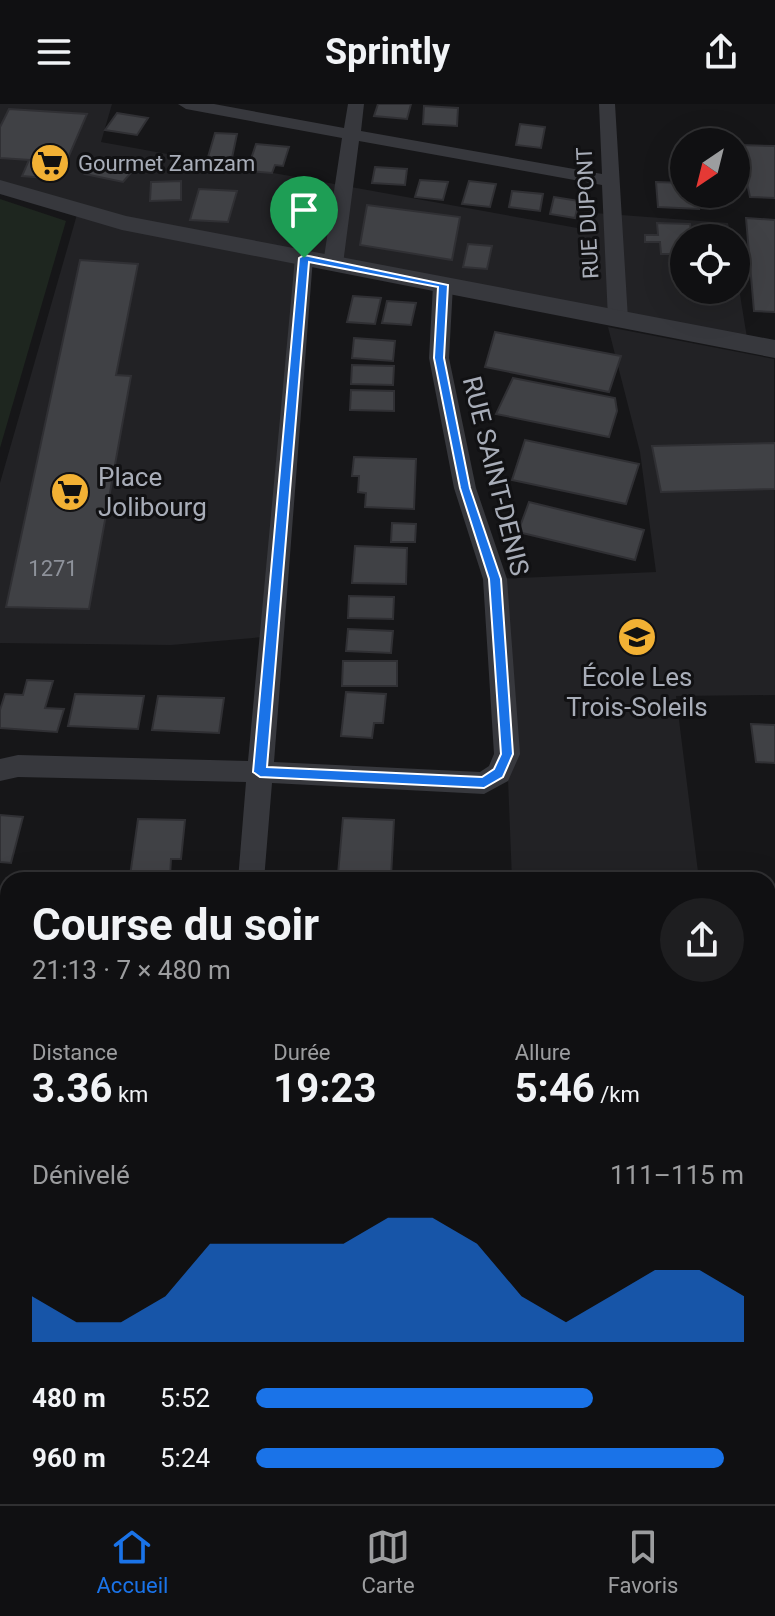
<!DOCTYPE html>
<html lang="fr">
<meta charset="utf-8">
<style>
body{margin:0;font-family:Roboto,sans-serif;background:#1e1e20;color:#f1f3f6;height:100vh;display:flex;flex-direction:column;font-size:30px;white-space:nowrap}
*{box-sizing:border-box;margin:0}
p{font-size:26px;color:#9c9d9f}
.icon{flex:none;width:44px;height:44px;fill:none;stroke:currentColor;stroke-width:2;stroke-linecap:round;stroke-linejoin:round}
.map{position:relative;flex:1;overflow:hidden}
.side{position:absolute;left:0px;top:768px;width:776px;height:632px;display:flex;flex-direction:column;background:#101012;border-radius:24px 24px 0 0;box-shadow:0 8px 32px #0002,0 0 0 2px #303032}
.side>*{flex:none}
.needle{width:52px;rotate:215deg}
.buttons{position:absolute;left:670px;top:24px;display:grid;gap:16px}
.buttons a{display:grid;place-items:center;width:80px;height:80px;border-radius:50%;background:#101012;box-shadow:0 8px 32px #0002,0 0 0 2px #303032;font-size:40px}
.pin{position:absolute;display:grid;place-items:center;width:68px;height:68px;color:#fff;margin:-82px -34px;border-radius:50% 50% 50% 0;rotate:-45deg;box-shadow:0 0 8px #0007}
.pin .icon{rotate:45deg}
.round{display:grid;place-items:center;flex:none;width:84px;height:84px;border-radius:42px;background:#1e1e20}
.summary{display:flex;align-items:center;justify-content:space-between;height:136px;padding:0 32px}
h1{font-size:44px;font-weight:700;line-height:60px}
.stats{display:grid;grid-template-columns:repeat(3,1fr);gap:12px;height:136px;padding:8px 32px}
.stats div{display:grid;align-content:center}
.stats b{font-size:40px;font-weight:700}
.stats small{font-size:22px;font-weight:400}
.stats p{font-size:22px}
.chart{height:224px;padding:16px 32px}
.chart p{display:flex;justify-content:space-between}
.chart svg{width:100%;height:144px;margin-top:8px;fill:#1a73e8;opacity:.7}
ul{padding:0 32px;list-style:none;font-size:26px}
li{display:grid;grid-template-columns:128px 96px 1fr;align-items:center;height:60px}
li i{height:20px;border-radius:10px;background:#1a73e8}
header{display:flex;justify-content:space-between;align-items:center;height:104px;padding:0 32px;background:#101012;font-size:36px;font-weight:700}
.menu{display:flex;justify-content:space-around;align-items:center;height:112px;border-top:2px solid #303032;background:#101012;font-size:22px;color:#9c9d9f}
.menu a{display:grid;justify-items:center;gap:4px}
.menu .active{color:#1a73e8}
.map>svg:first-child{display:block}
.built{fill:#222225}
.green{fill:#1e261f}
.building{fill:#404145;stroke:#303034;stroke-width:2}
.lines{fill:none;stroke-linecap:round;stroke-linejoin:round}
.path{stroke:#3d3f44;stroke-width:6;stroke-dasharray:5 7;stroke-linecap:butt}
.minor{fill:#37383d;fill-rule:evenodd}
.tertiary{fill:#37383d;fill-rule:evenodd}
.route{fill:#1a73e8;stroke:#fff;stroke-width:2;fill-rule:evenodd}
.labels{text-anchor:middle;stroke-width:6;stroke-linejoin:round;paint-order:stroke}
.far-poi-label{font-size:22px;fill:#a8adb8;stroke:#111113;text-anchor:start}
.far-street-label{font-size:22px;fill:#a8adb8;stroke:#111113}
.number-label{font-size:22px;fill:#8e929b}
.street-label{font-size:26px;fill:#a8adb8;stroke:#111113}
.poi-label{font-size:26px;fill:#a8adb8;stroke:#111113;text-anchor:start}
</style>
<header><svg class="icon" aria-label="menu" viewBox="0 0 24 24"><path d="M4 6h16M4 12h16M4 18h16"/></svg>Sprintly<svg class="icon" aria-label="share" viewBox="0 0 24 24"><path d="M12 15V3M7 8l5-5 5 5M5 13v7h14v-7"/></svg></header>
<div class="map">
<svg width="775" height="1400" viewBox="0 0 775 1400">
<rect width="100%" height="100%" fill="#161618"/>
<!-- built -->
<path class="built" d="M0,0H112L101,38L594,127V109L728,119L731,134H684V186H736V166L748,240L304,154L275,532L171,541L0,539V379L78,107L0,83Z
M608,223L774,255L775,591L676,592L699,776H512L507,650L495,475L656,468L640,348Z"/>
<!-- green -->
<path class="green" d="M0,95L66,117L0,344Z"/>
<!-- building -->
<path class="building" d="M378,0H411L407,15L374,12Z
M424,2L458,4L457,22L423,20Z
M9,5L87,10L59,75L22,72L29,56L0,54V23Z
M117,9L148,14L137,31L105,26Z
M520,20L545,23L541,44L516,41Z
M215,29L237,30L232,54L208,53Z
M256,40L289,43L283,62L275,61L272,69L247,67Z
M739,41L775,42V94L750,93Z
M99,54L136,63L123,78L85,70Z
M375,63L407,65L405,81L372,79Z
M420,76L448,78L443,96L415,93Z
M181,77V96L150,97L151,78Z
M469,77L496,80L490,103L462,100Z
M656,78L684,79V90H697L699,105L658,103Z
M199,85L237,87L228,118L190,116Z
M285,86L314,88L304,123L279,121L282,110H278Z
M512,87L543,90L540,107L509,103Z
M554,93L579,97L575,114L550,110Z
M367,101L460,113L452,156L360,141Z
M746,114L775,116V208L754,207Z
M657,119L690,120L692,134H684V150H661L660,138H645V131H658Z
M468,140L492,142L487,165L463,163Z
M80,156L138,160L116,271L131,272L89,505L6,503Z
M669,159H684V177H673Z
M353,192L381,194L375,220L347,218Z
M387,197L416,199L411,221L382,219Z
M495,228L621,252L609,288L485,263Z
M354,234L395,237L393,257L352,254Z
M352,261L394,262L393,281L351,280Z
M513,274L615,294L617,307L609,333L496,310Z
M351,286L394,287V307L350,306Z
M525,336L639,360L626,400L512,376Z
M775,339V385L661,388L652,342Z
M354,353L416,355L414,405L365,403L366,389L358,388L359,372H352Z
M529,398L644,426L635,456L518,428Z
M392,419L416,420L415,438H391Z
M355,442L407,444L406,480L352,479Z
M349,492L394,493L393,515L348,514Z
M348,525L393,527L391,549L346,547Z
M343,557H397V582H342Z
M27,576L53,577L45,604L64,605L57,628L0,624V606L5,590L23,591Z
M346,588L386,590L383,619H374L372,634L341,632Z
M75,590L144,592L138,625L68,622Z
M158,592L224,594L219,629L152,626Z
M751,620L775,621V659L756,658Z
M0,711L23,713L11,759L0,758Z
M343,714L394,716L391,773L338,770Z
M138,715L185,716L181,755H171L170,772H130Z
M775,1108V1175L768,1169V1117Z
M768,1379L775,1385V1400L695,1398L699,1392H768Z
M586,1392H608L616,1400H581Z"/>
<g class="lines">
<!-- path -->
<path class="path" d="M496,1392L497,1400"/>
<!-- minor -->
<path class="minor" d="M178,0H214L344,24L348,0H364L361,27L602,70L599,0H615L628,215L618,221L608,215L602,81L359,37L343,160L333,166L323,160L342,34L186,5Z
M304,148L313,154L274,658L480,668L489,662L494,650L483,475L454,384L429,254L433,181L443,175L453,181L449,254L476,384L507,475L520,650L508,677L484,690L272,679L264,776H238L246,678L18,673L0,677V655L18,651L248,657L295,154Z
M184,1392H218L219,1400H183Z"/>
<!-- tertiary -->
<path class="tertiary" d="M0,76L126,112L775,236V254L122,126L0,90Z"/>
</g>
<!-- route -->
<path class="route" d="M304,151L448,181L444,254L470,384L501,475L513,650L503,673L484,684L260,673L253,668L299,154ZM309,158L438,183L434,254L460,384L489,475L501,650L494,665L482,673L267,663Z"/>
<!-- icons -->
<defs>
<g id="supermarket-disc" transform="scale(2)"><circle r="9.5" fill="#f2b134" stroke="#111113"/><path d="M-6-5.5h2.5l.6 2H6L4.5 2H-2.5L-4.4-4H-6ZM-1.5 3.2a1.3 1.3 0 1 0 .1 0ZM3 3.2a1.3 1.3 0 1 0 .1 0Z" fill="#111"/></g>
<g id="school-disc" transform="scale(2)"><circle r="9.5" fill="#f2b134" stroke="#111113"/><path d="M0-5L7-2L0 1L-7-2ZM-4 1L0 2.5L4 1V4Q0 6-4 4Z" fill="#111"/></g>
</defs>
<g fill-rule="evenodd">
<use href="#supermarket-disc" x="50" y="59"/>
<use href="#supermarket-disc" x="70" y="388"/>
<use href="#school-disc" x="637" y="533"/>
</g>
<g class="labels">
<!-- far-poi labels -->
<g class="far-poi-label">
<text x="78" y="67">Gourmet Zamzam</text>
</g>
<!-- far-street labels -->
<g class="far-street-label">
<text transform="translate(587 109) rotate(-93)" y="8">RUE DUPONT</text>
</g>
<!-- number labels -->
<g class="number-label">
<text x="53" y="472">1271</text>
</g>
<!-- street labels -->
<g class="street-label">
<text transform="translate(496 372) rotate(76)" y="9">RUE SAINT-DENIS</text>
</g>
<!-- poi labels -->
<g class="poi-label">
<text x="98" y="382">Place<tspan x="98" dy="30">Jolibourg</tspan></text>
<text x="637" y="582" text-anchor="middle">École Les<tspan x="637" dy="30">Trois-Soleils</tspan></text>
</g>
</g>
</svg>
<div class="buttons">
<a><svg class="needle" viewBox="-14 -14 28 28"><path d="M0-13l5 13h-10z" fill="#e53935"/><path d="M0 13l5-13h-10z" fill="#9c9d9f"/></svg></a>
<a><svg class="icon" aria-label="locate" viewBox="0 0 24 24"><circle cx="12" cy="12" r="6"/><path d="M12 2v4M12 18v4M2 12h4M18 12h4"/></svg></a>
</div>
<div class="pin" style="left:304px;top:154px;background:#1e9e55"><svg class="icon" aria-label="arrive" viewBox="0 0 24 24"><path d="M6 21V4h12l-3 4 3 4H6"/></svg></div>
<section class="side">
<div class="summary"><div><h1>Course du soir</h1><p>21:13 · 7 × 480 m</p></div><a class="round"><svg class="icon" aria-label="share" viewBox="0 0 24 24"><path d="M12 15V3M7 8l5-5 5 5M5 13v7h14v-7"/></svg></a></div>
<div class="stats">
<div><p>Distance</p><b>3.36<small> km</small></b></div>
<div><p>Durée</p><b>19:23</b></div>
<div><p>Allure</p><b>5:46<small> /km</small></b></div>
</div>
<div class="chart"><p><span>Dénivelé</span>111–115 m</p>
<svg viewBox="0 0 160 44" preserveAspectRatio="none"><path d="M0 44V30L10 38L20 38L30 30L40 14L50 14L60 14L70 14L80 6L90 6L100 14L110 30L120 38L130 30L140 22L150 22L160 30V44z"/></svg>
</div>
<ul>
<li><b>480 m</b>5:52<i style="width:69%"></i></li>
<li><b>960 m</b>5:24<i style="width:96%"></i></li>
</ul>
</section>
</div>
<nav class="menu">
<a class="active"><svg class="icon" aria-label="home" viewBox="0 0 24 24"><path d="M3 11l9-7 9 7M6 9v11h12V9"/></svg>Accueil</a>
<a><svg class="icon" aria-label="map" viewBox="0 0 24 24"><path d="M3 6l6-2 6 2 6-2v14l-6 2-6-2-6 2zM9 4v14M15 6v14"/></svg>Carte</a>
<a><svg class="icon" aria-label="saved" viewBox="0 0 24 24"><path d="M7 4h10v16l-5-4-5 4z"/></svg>Favoris</a>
</nav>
